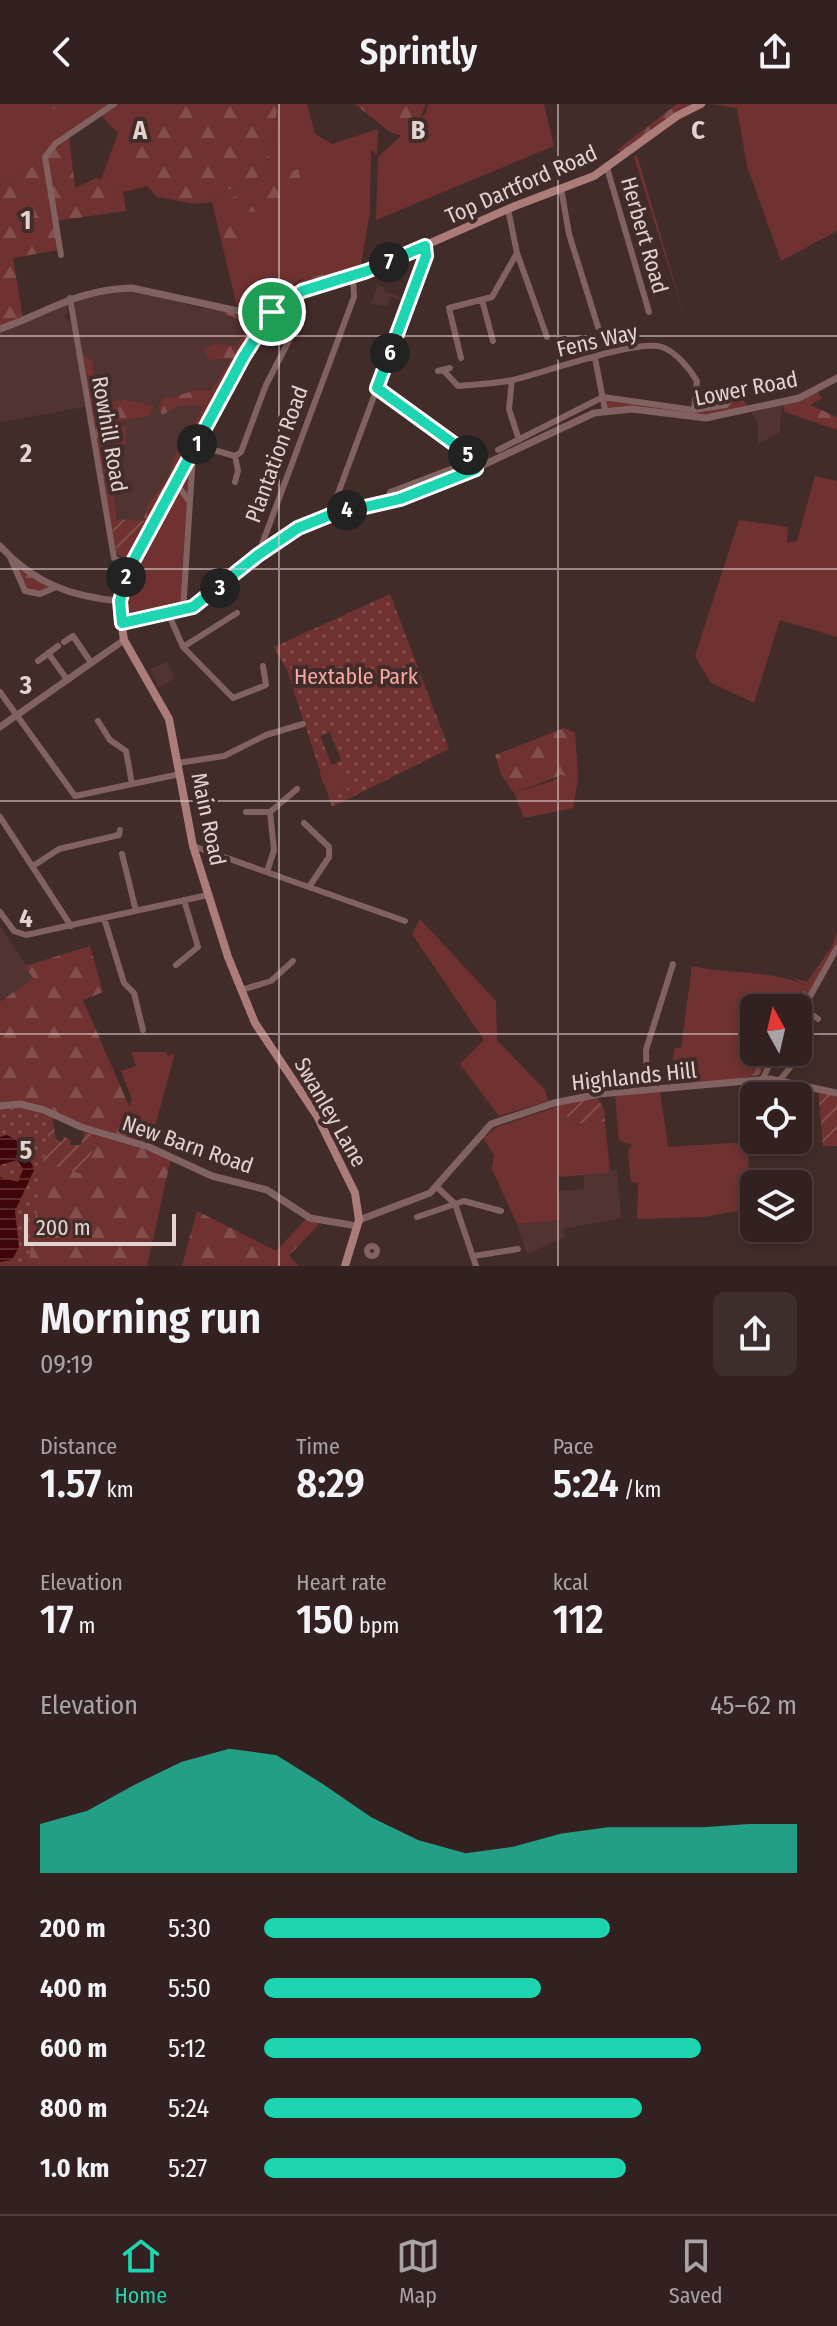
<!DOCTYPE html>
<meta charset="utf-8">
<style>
body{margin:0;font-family:"Fira Sans Condensed",sans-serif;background:#3d2e2d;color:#f1f3f6;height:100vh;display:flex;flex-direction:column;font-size:30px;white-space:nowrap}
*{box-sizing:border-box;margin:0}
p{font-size:26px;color:#a8a3a5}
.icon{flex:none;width:44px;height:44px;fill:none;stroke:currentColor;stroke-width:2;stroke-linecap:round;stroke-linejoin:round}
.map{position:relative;height:1162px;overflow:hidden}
.panel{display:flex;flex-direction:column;background:#322120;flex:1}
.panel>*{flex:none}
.needle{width:52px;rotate:352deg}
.tools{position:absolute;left:740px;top:890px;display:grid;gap:16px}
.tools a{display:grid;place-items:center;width:72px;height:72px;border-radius:12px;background:#322120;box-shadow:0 4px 12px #0003,0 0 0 2px #4d3e3e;font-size:40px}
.scale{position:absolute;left:24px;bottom:20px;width:152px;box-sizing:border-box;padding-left:8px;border:4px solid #e2d3d1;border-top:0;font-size:22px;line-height:28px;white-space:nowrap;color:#e2d3d1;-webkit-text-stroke:6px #422c2a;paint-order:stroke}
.pin{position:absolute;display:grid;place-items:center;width:68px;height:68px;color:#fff;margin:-34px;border:4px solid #fff;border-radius:50%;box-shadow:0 2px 8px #0007}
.km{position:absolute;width:40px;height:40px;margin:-20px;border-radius:50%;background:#222;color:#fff;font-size:22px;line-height:40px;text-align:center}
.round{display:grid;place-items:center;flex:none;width:84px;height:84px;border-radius:12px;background:#3d2e2d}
.overview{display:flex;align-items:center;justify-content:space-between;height:136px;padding:0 40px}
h1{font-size:44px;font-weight:600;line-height:60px}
.stats{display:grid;grid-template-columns:repeat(3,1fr);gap:12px;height:136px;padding:8px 40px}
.stats div{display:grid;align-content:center}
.stats b{font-size:40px;font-weight:600}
.stats small{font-size:22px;font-weight:400}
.stats p{font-size:22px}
.chart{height:224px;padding:16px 40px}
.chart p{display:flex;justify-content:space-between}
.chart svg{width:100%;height:144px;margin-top:8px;fill:#1dd5b1;opacity:.7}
ul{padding:0 40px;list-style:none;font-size:26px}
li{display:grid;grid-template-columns:128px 96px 1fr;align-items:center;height:60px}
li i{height:20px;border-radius:10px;background:#1dd5b1}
header{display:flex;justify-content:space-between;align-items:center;height:104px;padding:0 40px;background:#322120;font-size:36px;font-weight:600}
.tabs{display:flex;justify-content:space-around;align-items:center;height:112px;border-top:2px solid #4d3e3e;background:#322120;font-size:22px;color:#a8a3a5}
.tabs a{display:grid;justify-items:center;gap:4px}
.tabs .selected{color:#1dd5b1}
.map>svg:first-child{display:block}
.built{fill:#513331}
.grass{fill:#6f3230}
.forest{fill:url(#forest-firs)}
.park{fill:url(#park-dots);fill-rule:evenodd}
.garden{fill:url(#garden-furrows)}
.water{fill:url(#water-rules)}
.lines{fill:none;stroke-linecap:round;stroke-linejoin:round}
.minor{stroke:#816260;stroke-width:6}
.tertiary{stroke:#816260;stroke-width:7}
.secondary{stroke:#ac7c79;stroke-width:8}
.route-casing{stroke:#fff;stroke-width:16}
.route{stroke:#1dd5b1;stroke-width:10}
.grid{fill:none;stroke:#e2d3d1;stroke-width:2;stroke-opacity:0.55}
.labels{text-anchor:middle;stroke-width:8;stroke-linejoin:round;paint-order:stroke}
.street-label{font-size:22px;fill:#e2d3d1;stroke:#422c2a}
.park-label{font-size:22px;fill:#f8a9a3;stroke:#422c2a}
.grid-label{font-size:26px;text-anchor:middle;font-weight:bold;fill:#e2d3d1;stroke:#422c2a;stroke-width:8;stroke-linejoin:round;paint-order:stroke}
</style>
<header><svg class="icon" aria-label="back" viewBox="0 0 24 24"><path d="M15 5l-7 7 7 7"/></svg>Sprintly<svg class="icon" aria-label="share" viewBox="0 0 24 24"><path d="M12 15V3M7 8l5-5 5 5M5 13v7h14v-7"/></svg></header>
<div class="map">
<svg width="837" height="1162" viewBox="0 0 837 1162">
<defs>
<pattern id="forest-firs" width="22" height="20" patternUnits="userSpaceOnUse" patternTransform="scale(2)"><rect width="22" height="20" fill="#6f3230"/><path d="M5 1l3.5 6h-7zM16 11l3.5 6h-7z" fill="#834f4d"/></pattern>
<pattern id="park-dots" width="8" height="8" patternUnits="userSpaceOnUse" patternTransform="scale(2)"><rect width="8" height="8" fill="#6f3230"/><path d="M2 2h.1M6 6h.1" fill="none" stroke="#834f4d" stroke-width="1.8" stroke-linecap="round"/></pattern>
<pattern id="garden-furrows" width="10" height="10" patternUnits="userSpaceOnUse" patternTransform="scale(2)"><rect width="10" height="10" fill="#6f3230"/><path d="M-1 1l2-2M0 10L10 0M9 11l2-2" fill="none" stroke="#834f4d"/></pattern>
<pattern id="water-rules" width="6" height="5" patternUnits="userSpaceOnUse" patternTransform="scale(2)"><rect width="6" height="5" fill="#3f0508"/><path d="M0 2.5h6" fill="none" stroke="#5a292b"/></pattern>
</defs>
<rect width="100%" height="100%" fill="#422c2a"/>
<!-- built -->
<path class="built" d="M378,181L385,183L384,187L409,196L408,199L391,193L387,202L371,200Z
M132,186L197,203L267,208L237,255L133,447L114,439L74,202L81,193Z
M66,199L68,207L64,213L71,218L85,303L0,318V227Z
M782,299L780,328L758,340V320L750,306Z
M167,557L175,574L159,584L150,566Z
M0,822L34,873L0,898Z
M610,1065L617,1066L621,1114L564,1125L565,1133L527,1150L517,1120L560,1116L559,1087L584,1085V1071L607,1069Z"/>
<!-- grass -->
<path class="grass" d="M0,0H172L125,56L148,82L123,88L126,107L112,109L116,82L101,76L118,29L100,10L69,33L68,24L36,60L0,81Z
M278,0H307L315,30L332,40L378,25L377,51L371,45L370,108L361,161L310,174L309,170L255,205L238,207L212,98L195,100L266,70Z
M428,0H544L554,42L376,116L378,53L426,9Z
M710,0H837V127L781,157L747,62L737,4Z
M637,51L686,218L634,53Z
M741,290L749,306L706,314L644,305L605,306L603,294L694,306L729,300L735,291Z
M193,347L182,507L123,519L124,481Z
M470,360L466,367L394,394L391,392Z
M815,372L837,377V533L780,516L754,599L710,578L695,552L739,416L788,423L787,439L797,437Z
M340,661L350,683L329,692L320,670Z
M561,671L578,675L573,704L524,714L514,689L552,677Z
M420,815L496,897L497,936L545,986L548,997L499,1012L460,960L484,936L412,830Z
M692,862C728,871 774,865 806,882L794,904H754V948H768L757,969L712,977L670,971L675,944H681Z
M131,948H166L168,952L175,949L150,1041L145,1039L129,1003L132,995L121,967L136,962Z
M660,987L668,1043L748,1038L749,1105L704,1113L637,1115L638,1079L631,1078L628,1048L632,1041L619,1037L615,991Z
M566,1000L569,1020L605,1018L610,1065L607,1069L558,1073L561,1116L517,1120L492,1065L494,1051L483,1034L497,1023Z"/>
<!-- forest -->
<path class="forest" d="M49,0H100L88,9L51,4Z
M172,0H278L266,70L195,100L157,93L124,56Z
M355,0H426L418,19L401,32L390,28Z
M677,0H691L621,49L617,46Z
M68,24L75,84L96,74L116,82L112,109L54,117L58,146L13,154L23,215L0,224V81L36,60L35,35Z
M298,65L308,101L241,109L244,142L226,147L218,100Z
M357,160L360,164L303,183L269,202H255L256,197L275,193L303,176V162L308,163L310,174Z
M205,202L267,208L237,255L133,447L117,450L81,251L92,256L99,298L126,296L154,302L150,312L117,317L126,324V339L121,343L116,334H106C106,362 115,389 116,416L141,425L148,400L168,373L174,353L205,301L179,302L162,311L159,303L163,295L198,286L211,287L232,254L210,256L204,247L214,240L237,242L251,216L238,215Z
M817,287L822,294L810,301L837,313V326L785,308L782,299Z
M11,454L53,484L40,489L25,487Z
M564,624L575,629L578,675L561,671L514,689L502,672L495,651Z
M837,829V843L798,909L795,904L806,882L792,874L807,878L831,844Z
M90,842L103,888L83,896L145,1039L0,1000V898L33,874L25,862Z
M767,948H774L759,971L695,982L694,974L712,977L751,969Z
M96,1029L171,1054L147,1162H28L43,1059L86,1070Z
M197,1107L276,1147L306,1115L319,1120L289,1152L299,1162H182Z"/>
<!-- park -->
<path class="park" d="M390,490L449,645L332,703L287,566L274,543ZM330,628L341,656L332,661L320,632ZM340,662L350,683L329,692L320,670Z
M21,1002L52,1011L28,1162H0V1003Z"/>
<!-- garden -->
<path class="garden" d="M111,415L150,417L130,453L123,454L117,450Z
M818,986L837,989V1042H823Z
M597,993L604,1005L605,1018L568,1020L566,1000Z
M52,1011L56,1035L62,1038L64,1033L71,1036L70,1041H81L85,1027L96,1030L86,1071L43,1059Z"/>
<!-- water -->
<path class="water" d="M7,1031L24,1041L34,1066L15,1107L19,1143L12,1156L0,1158V1073L18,1078L23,1065L17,1056L0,1061V1033Z"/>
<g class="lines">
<!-- minor -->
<path class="minor" d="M607,64L649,208
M561,84L569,130L598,223
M508,105L517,149L547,233
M61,151L45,53L55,40L114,0
M70,194L114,454L130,463
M482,196L493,237
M461,254L449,204L492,193L517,149
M595,254L605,306
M443,266L458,282C476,280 495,280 513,276C543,269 636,235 662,243C676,248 690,265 697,277L694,306
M438,267L450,264
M512,276L509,305L519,336
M377,284L468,350L476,365
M196,341L235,352
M498,346L603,293L694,306L726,301L734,290
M235,352L241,348L266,281L296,223L272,208
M235,352L238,367L235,378
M173,383L181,386L189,397
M386,399L390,388L472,357
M330,411L426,152L425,142
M258,451L354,193L353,171
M10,453L25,487L40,490L54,484
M183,507L193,350
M169,511L183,543L233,594L266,581L263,562
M64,538L73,532L90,557
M183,543L237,509
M48,549L66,574
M38,557L58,542
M0,588L75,692L180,670
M98,617L110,636L126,647L132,680
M178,659L224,652L266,631L303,620
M246,708H270
M0,713L71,822
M304,719L329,743V753L309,783
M193,742L405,817
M122,750L136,807
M33,762L59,745L119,731L120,726
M267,768L274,746L270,708L297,685
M0,808L14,827L26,831L208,791
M104,814L124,879L134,889L143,926
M176,861L198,843L184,796
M241,886L271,877L293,857
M804,904L818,915
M798,914L837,844
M762,976L776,948
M780,976L800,951
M647,986L646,946L673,860
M437,1083L455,1100L476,1162
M417,1113L464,1097L501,1107
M367 1147a5 5 0 1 1 10 0a5 5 0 1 1-10 0Z
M474,1152L518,1145"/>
<!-- tertiary -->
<path class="tertiary" d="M0,225C48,208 79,185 132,184L238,207L261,204L272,208
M0,442C34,479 71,493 120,497
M122,519L193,503L258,451L298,424L330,411L400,395L449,377L594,309L632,305L706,314L799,294L837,274
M0,623L124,536
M0,1002L20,1000L44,1006L81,1023L149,1043L212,1072L267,1086L310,1114L351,1121
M359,1116L430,1089L491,1020L554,999L599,990L770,975L837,989"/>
<!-- secondary -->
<path class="secondary" d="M345,1162L359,1116L355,1089L317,1012L255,919L228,853L193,742L169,615L124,536L120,509L127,469L237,264L278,201L302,187L371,165L515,102L594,72L677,12L701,0"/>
</g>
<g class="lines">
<!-- route casing -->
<g class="route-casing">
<path id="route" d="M425,142L426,152L377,284L468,350L476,365L400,395L330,411L298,424L258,451L193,503L122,519L120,497L130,463L244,252L272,208L302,187L367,167Z"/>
</g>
<!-- route -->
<use href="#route" class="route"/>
</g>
<!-- grid -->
<path class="grid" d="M279,0V1162M558,0V1162M0,232H837M0,465H837M0,697H837M0,930H754M798,930H837"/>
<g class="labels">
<!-- street labels -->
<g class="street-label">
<text transform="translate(521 80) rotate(-24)" y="8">Top Dartford Road</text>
<text transform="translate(645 131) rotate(74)" y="8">Herbert Road</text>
<text transform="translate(597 236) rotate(-13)" y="8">Fens Way</text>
<text transform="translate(746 284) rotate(-11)" y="8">Lower Road</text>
<text transform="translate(110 330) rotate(80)" y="8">Rowhill Road</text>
<text transform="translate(276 350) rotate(-70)" y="8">Plantation Road</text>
<text transform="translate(209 715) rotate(78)" y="8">Main Road</text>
<text transform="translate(634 972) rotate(-6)" y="8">Highlands Hill</text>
<text transform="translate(331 1008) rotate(60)" y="8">Swanley Lane</text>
<text transform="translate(188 1040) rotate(19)" y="8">New Barn Road</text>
</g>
<!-- park labels -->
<g class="park-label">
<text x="356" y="580">Hextable Park</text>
</g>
</g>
<g class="grid-label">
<text x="140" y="35">A</text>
<text x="418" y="35">B</text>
<text x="698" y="35">C</text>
<text x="26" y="125">1</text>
<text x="26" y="358">2</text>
<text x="26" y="590">3</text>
<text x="26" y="823">4</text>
<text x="26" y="1055">5</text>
</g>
</svg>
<div class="tools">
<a><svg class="needle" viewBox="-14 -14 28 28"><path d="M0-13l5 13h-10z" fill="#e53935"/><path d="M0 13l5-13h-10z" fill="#a8a3a5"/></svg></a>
<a><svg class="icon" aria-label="locate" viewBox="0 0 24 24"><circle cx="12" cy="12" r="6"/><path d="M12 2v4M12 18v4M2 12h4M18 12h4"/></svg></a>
<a><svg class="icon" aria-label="layers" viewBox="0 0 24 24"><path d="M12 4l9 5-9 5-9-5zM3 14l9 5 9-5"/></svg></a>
</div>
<div class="scale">200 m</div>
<div class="pin" style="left:272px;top:208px;background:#1e9e55"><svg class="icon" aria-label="arrive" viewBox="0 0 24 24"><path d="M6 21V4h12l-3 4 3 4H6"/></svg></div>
<b class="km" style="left:197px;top:340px">1</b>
<b class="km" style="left:126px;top:473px">2</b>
<b class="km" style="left:220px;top:484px">3</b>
<b class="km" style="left:347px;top:406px">4</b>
<b class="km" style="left:468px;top:351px">5</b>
<b class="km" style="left:390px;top:249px">6</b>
<b class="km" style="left:389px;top:158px">7</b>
</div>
<section class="panel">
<div class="overview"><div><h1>Morning run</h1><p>09:19</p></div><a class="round"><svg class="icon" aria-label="share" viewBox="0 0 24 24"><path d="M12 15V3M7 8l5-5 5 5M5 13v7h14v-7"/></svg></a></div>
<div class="stats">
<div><p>Distance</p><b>1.57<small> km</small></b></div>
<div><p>Time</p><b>8:29</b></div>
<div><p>Pace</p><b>5:24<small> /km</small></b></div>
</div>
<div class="stats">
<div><p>Elevation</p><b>17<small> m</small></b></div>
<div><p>Heart rate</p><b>150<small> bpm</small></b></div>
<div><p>kcal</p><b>112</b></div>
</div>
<div class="chart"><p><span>Elevation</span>45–62 m</p>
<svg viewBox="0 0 160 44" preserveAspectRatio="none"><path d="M0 44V29L10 25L20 17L30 10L40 6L50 8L60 17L70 27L80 34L90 38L100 36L110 32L120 30L130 30L140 30L150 29L160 29V44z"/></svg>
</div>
<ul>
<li><b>200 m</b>5:30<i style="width:65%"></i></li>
<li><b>400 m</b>5:50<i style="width:52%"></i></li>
<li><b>600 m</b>5:12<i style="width:82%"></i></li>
<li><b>800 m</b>5:24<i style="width:71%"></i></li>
<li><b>1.0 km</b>5:27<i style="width:68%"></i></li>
</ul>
</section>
<nav class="tabs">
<a class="selected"><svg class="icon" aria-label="home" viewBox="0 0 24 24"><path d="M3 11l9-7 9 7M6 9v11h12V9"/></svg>Home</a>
<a><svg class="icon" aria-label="map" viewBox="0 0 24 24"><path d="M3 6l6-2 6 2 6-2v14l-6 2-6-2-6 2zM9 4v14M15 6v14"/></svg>Map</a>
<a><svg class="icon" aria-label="saved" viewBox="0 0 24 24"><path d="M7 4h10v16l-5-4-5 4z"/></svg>Saved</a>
</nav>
